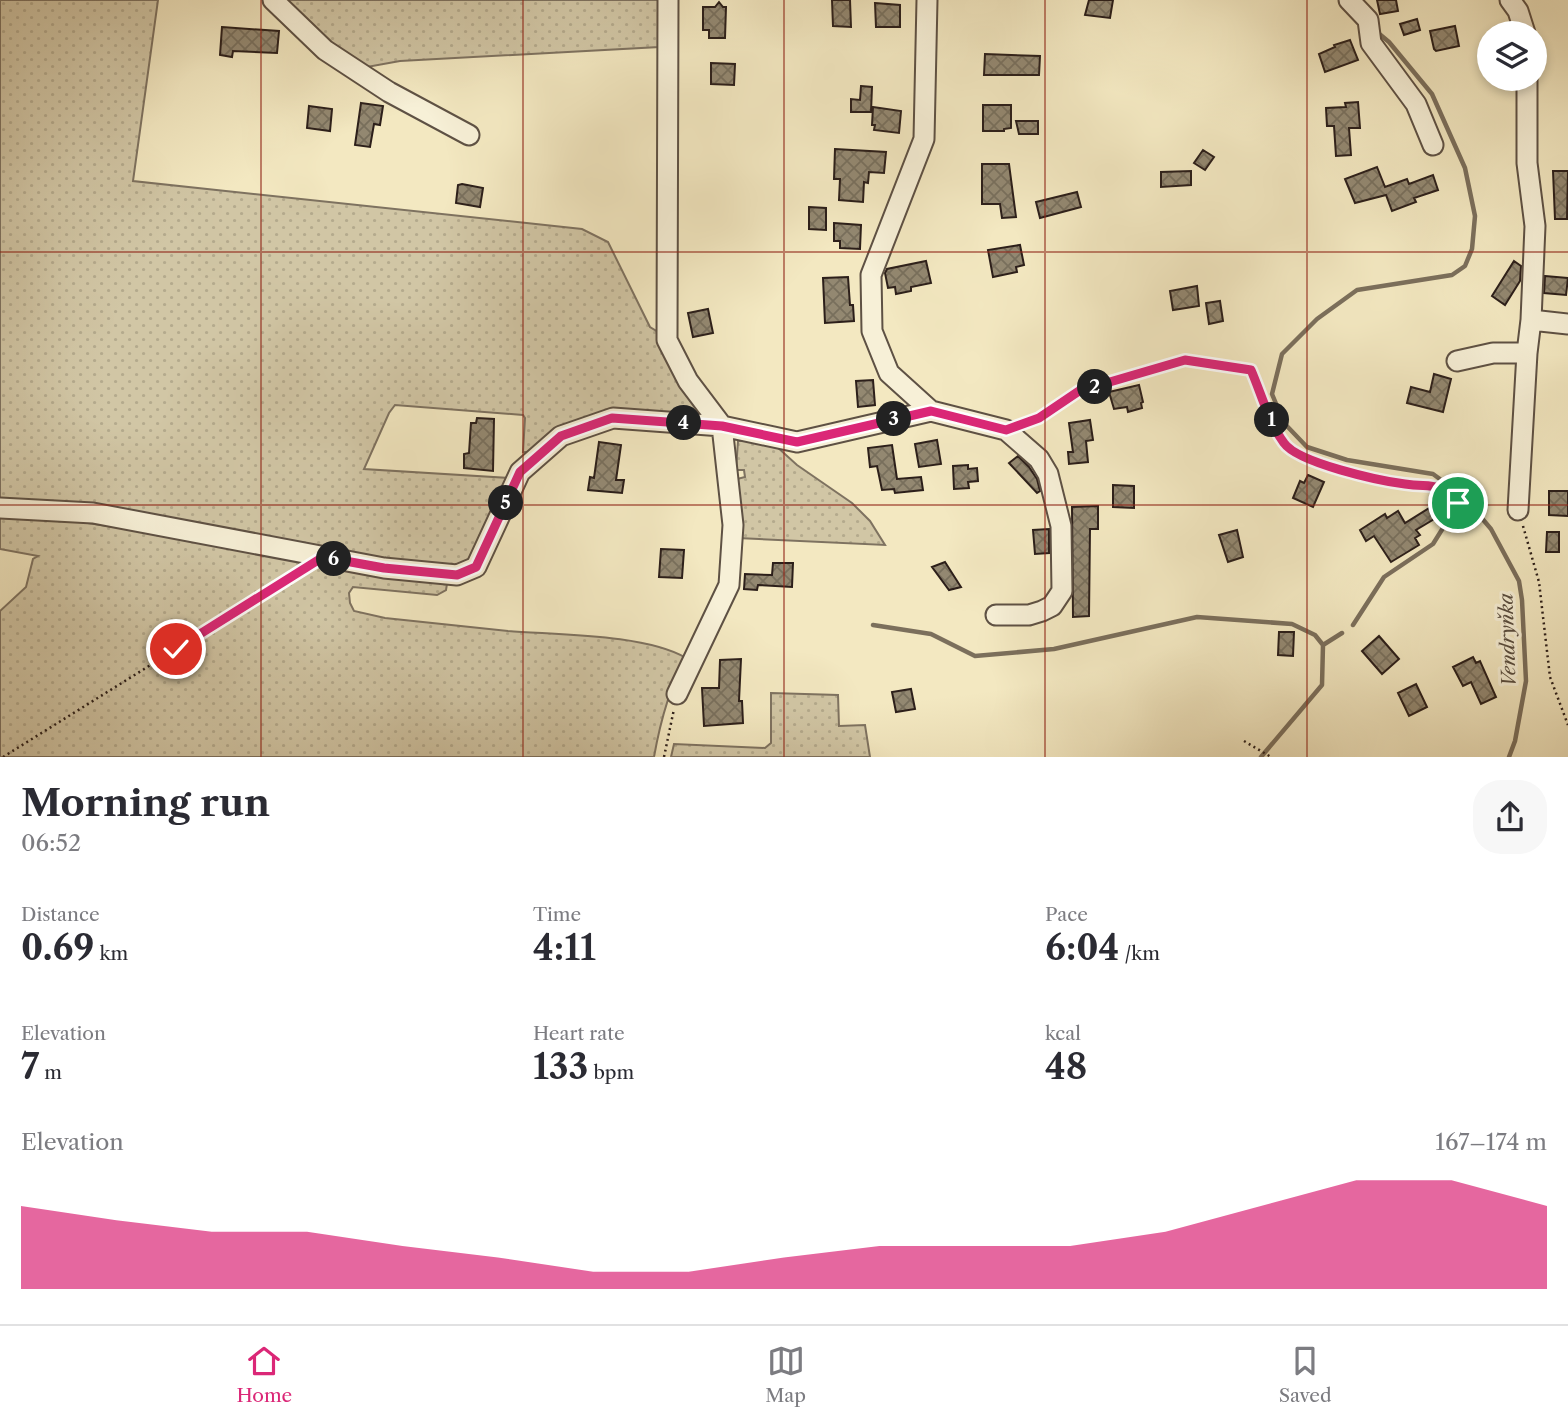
<!DOCTYPE html>
<meta charset="utf-8">
<style>
body{margin:0;font-family:"Libre Caslon Text",serif;background:#f7f7f7;color:#2b2b33;height:100vh;display:flex;flex-direction:column;font-size:26px;white-space:nowrap}
*{box-sizing:border-box;margin:0}
p{font-size:23px;color:#7c7c81}
.icon{flex:none;width:38px;height:38px;fill:none;stroke:currentColor;stroke-width:2;stroke-linecap:round;stroke-linejoin:round}
.map{position:relative;height:757px;overflow:hidden}
.details{display:flex;flex-direction:column;background:#fff;flex:1}
.details>*{flex:none}
.controls{position:absolute;left:1477px;top:21px;display:grid;gap:14px}
.controls a{display:grid;place-items:center;width:70px;height:70px;border-radius:50%;background:#fff;box-shadow:0 4px 10px #0003;font-size:35px}
.pin{position:absolute;display:grid;place-items:center;width:60px;height:60px;color:#fff;margin:-30px;border:4px solid #fff;border-radius:50%;box-shadow:0 2px 7px #0007}
.km{position:absolute;width:35px;height:35px;margin:-18px;border-radius:50%;background:#222;color:#fff;font-size:19px;line-height:35px;text-align:center}
.round{display:grid;place-items:center;flex:none;width:74px;height:74px;border-radius:28px;background:#f7f7f7}
.overview{display:flex;align-items:center;justify-content:space-between;height:119px;padding:0 21px}
h1{font-size:38px;font-weight:800;line-height:52px}
.stats{display:grid;grid-template-columns:repeat(3,1fr);gap:10px;height:119px;padding:7px 21px}
.stats div{display:grid;align-content:center}
.stats b{font-size:35px;font-weight:800}
.stats small{font-size:19px;font-weight:400}
.stats p{font-size:19px}
.chart{height:196px;padding:14px 21px}
.chart p{display:flex;justify-content:space-between}
.chart svg{width:100%;height:126px;margin-top:7px;fill:#db2777;opacity:.7}
.menu{display:flex;justify-content:space-around;align-items:center;height:98px;border-top:2px solid #e1e1e2;background:#fff;font-size:19px;color:#7c7c81}
.menu a{display:grid;justify-items:center;gap:4px}
.menu .on{color:#db2777}
.map>svg:first-child{display:block}
.grass{fill:url(#grass-dots);stroke:#7e7260;stroke-width:2}
.lines{fill:none;stroke-linecap:round;stroke-linejoin:round}
.stream{stroke:#7b6f5c;stroke-width:4.5}
.building{fill:url(#building-cross-hatch);stroke:#2c1f1a;stroke-width:2}
.minor-casing{stroke:#5e5144;stroke-width:23}
.path{stroke:#2c1f1a;stroke-width:2.5;stroke-dasharray:2 3.5;stroke-linecap:butt}
.minor{stroke:#f7f0d7;stroke-width:19}
.route-casing{stroke:#fff;stroke-width:14}
.route{stroke:#db2777;stroke-width:9}
.grid{fill:none;stroke:#8f2418;stroke-width:2;stroke-opacity:0.55}
.labels{text-anchor:middle;stroke-width:6;stroke-linejoin:round;paint-order:stroke}
.water-label{font-size:19px;font-style:italic;fill:#5a4e40;stroke:#f7f0d7}
</style>
<div class="map">
<svg width="1568" height="757" viewBox="0 0 1568 757">
<defs>
<pattern id="grass-dots" width="8" height="8" patternUnits="userSpaceOnUse" patternTransform="scale(1.75)"><rect width="8" height="8" fill="#d1c6a5"/><path d="M2 2h.1M6 6h.1" fill="none" stroke="#b4aa8d" stroke-width="1.8" stroke-linecap="round"/></pattern>
<pattern id="building-cross-hatch" width="8" height="8" patternUnits="userSpaceOnUse" patternTransform="scale(1.75)"><rect width="8" height="8" fill="#938871"/><path d="M0 0l8 8M0 8l8-8" fill="none" stroke="#786f5c"/></pattern>
</defs>
<rect width="100%" height="100%" fill="#f3e8c1"/>
<filter id="stains"><feTurbulence type="fractalNoise" baseFrequency=".00286" numOctaves="4"/><feColorMatrix values="0 0 0 0 .2 0 0 0 0 .09 0 0 0 0 .02 0 0 0 .5 -.17"/></filter>
<radialGradient id="worn" r=".72"><stop offset=".6" stop-color="#630" stop-opacity="0"/><stop offset="1" stop-color="#630" stop-opacity=".3"/></radialGradient>
<!-- grass -->
<path class="grass" d="M0,0H158L133,181L582,229L608,242L650,327L658,332L698,410L693,415L601,413L529,452H523L525,418L523,415L395,405L389,413L364,469L509,478C496,509 486,552 455,570L0,502Z
M282,0H659V47L400,61L367,67L320,37Z
M748,440L776,446L797,465L852,503L870,521L885,545L738,538L737,479L745,477L744,470H736L738,441Z
M0,514L54,518L168,535L325,567L437,581L447,584L446,590L437,595L353,587L349,593L350,603L354,611L385,618C426,622 467,627 508,631C557,635 645,634 686,658C669,688 660,723 654,757H0V611L26,587L33,559L38,556L0,549Z
M771,693L838,695L839,726L865,725L870,757H671L674,744L765,748L771,743Z"/>
<g class="lines">
<!-- stream -->
<path class="stream" d="M1377,32L1389,42L1432,94L1465,168L1475,216L1472,249L1465,266L1452,275L1357,290L1317,319L1282,354L1272,394L1284,423L1307,447L1347,460L1433,474L1463,496L1491,529L1519,581L1522,600L1526,681L1515,741L1509,757
M873,625L931,634L975,656L1054,649L1197,617L1292,624L1315,635L1323,645
M1353,625L1384,577L1433,544L1463,496
M1261,757L1322,685L1323,645L1342,633"/>
</g>
<!-- building -->
<path class="building" d="M832,0H850L851,27L833,26Z
M1089,0H1113L1110,18L1085,15Z
M1377,0H1396L1398,11L1380,14Z
M719,2L723,7H726L725,38H709V30H703V7H715Z
M875,3L900,5V27H876Z
M1417,19L1420,30L1404,35L1400,24Z
M1455,26L1459,46L1436,51L1434,49L1430,31Z
M222,27L279,31L277,53L233,51L232,57L220,55Z
M1350,40L1358,60L1325,72L1319,54L1335,47L1334,45Z
M985,54L1040,56L1039,75H984Z
M711,63L735,64L734,85L711,84Z
M861,86L872,87L871,112H851V99L860,100Z
M1358,102L1360,128H1349L1351,155L1336,156L1334,126H1327L1326,108L1346,107L1345,103Z
M361,103L383,106L380,125L374,124L370,147L355,145Z
M983,105H1011V128L1004,129V131H983Z
M309,106L332,109L330,131L307,128Z
M873,107L901,111L899,133L874,130L875,125H872Z
M1016,121H1038V134H1019Z
M835,149L886,152L884,173L869,172L868,183L864,182L863,202L839,200L840,179H834Z
M1203,150L1214,157L1205,170L1194,163Z
M982,164H1009L1016,217L1002,218L1000,204H982Z
M1377,167L1385,187L1407,179L1409,184L1433,175L1438,190L1414,198L1416,202L1392,211L1386,195L1355,203L1345,179Z
M1191,171V185L1161,187V172Z
M1553,171H1568L1567,219H1555Z
M462,184L483,188L480,207L456,203L458,185Z
M1077,192L1081,207L1040,218L1036,202Z
M809,207L826,208V230L809,229Z
M834,223L861,225L860,249L840,248V241H834Z
M1020,245L1024,265L1016,267L1017,272L993,277L988,250Z
M926,261L931,283L911,287V291L896,294L895,287L888,288L885,273L887,269Z
M1514,261L1521,266L1520,281L1505,305L1492,296Z
M1545,276L1568,278L1566,295L1544,293Z
M848,277L850,305H853L854,321L825,323L823,278Z
M1197,286L1199,306L1173,310L1170,291Z
M1220,301L1223,321L1209,324L1206,303Z
M708,309L713,333L693,337L688,313Z
M1434,374L1451,379L1443,412L1407,403L1411,387L1430,392Z
M873,380L875,405L858,407L856,381Z
M1139,385L1143,402L1141,403L1142,408L1128,412L1127,407L1114,409L1109,392Z
M477,418L494,419L493,471L464,468V454L469,453L471,423H476Z
M1090,420L1093,440L1086,441L1088,462L1069,464L1068,452H1073L1069,423Z
M937,440L941,464L919,467L915,444Z
M599,442L621,445L616,480H624L622,493L588,490L590,477L594,478Z
M892,445L897,479L921,477L923,490L895,493L894,489L882,490L877,466L870,467L868,448Z
M1018,456L1029,467L1037,479L1040,491L1037,493L1009,463Z
M968,465V469L977,468L978,481L968,482L969,488L954,489L953,466Z
M1308,475L1324,482L1313,507L1293,498L1300,481L1304,483Z
M1113,485L1134,486V508L1113,507Z
M1549,491H1568V516L1549,515Z
M1434,505L1441,515L1416,530L1420,535L1415,538L1419,545L1391,562L1374,536L1366,541L1360,530L1385,514L1387,518L1398,511L1405,523Z
M1098,506V529H1090L1089,616L1073,617L1072,507Z
M1049,529V553L1035,554L1033,530Z
M1237,530L1243,557L1228,562L1219,535Z
M1547,532H1559V552H1546Z
M661,549L684,550L682,578L659,577Z
M945,562L961,587L949,590L932,567Z
M773,563H793L792,587L758,585L757,590L744,589L745,574L772,575Z
M1279,632H1294L1293,656L1278,655Z
M1379,636L1399,659L1382,674L1362,651Z
M1473,657L1476,663L1480,661L1496,697L1481,704L1471,682L1463,686L1453,667Z
M741,659L739,701H742L743,723L704,726L702,688H719L720,660Z
M1416,684L1427,707L1409,716L1398,693Z
M911,689L915,709L896,712L892,692Z"/>
<g class="lines">
<!-- minor casing -->
<g class="minor-casing">
<path id="minor" d="M273,0L325,50L389,92L469,135
M927,0L924,139L871,275L872,331L889,373L931,411
M1349,0L1368,20L1371,43L1416,104L1433,145
M1510,0L1518,11L1525,33
M1527,79V163L1535,226L1531,320L1568,324
M1457,361L1493,353H1527
M0,508L93,513L384,568L457,575L476,567L520,472L561,436L613,418L722,426L688,381L667,340L668,0
M1518,510L1527,353L1531,320
M677,694L729,585L733,525L722,426L797,442L931,411L1006,430L1039,459L1048,474L1061,526L1062,591L1052,606L1042,611L1029,615H996"/>
</g>
<!-- path -->
<path class="path" d="M1022,424L1039,418L1079,391L1185,361L1251,370L1285,445L1308,460L1350,472L1406,484H1430L1443,489L1477,525
M1523,526L1539,582L1550,677L1568,725
M1244,741L1271,757
M3,757L303,570
M664,757L674,709"/>
<!-- minor -->
<use href="#minor" class="minor"/>
</g>
<g class="lines">
<!-- route casing -->
<g class="route-casing">
<path id="route" d="M176,649L323,557L384,568L457,575L476,567L520,472L561,436L612,418L722,426L797,442L931,411L1006,430L1039,418L1079,391L1185,360L1251,370C1261,393 1269,423 1284,443C1298,463 1380,481 1405,484C1434,488 1434,480 1458,503"/>
</g>
<!-- route -->
<use href="#route" class="route"/>
</g>
<!-- grid -->
<path class="grid" d="M261,0V757M523,0V757M784,0V757M1045,0V757M1307,0V757M0,252H1568M0,505H1568"/>
<g class="labels">
<!-- water labels -->
<g class="water-label">
<text transform="translate(1507 640) rotate(-92)" y="7">Vendryňka</text>
</g>
</g>
<rect width="100%" height="100%" filter="url(#stains)"/>
<rect width="100%" height="100%" fill="url(#worn)"/>
</svg>
<div class="controls">
<a><svg class="icon" aria-label="layers" viewBox="0 0 24 24"><path d="M12 4l9 5-9 5-9-5zM3 14l9 5 9-5"/></svg></a>
</div>
<div class="pin" style="left:1458px;top:503px;background:#1e9e55"><svg class="icon" aria-label="arrive" viewBox="0 0 24 24"><path d="M6 21V4h12l-3 4 3 4H6"/></svg></div>
<div class="pin" style="left:176px;top:649px;background:#d93025"><svg class="icon" aria-label="check" viewBox="0 0 24 24"><path d="M5 12l5 5 9-10"/></svg></div>
<b class="km" style="left:1272px;top:420px">1</b>
<b class="km" style="left:1095px;top:387px">2</b>
<b class="km" style="left:894px;top:419px">3</b>
<b class="km" style="left:684px;top:423px">4</b>
<b class="km" style="left:506px;top:503px">5</b>
<b class="km" style="left:334px;top:559px">6</b>
</div>
<section class="details">
<div class="overview"><div><h1>Morning run</h1><p>06:52</p></div><a class="round"><svg class="icon" aria-label="share" viewBox="0 0 24 24"><path d="M12 15V3M7 8l5-5 5 5M5 13v7h14v-7"/></svg></a></div>
<div class="stats">
<div><p>Distance</p><b>0.69<small> km</small></b></div>
<div><p>Time</p><b>4:11</b></div>
<div><p>Pace</p><b>6:04<small> /km</small></b></div>
</div>
<div class="stats">
<div><p>Elevation</p><b>7<small> m</small></b></div>
<div><p>Heart rate</p><b>133<small> bpm</small></b></div>
<div><p>kcal</p><b>48</b></div>
</div>
<div class="chart"><p><span>Elevation</span>167–174 m</p>
<svg viewBox="0 0 160 44" preserveAspectRatio="none"><path d="M0 44V15L10 20L20 24L30 24L40 29L50 33L60 38L70 38L80 33L90 29L100 29L110 29L120 24L130 15L140 6L150 6L160 15V44z"/></svg>
</div>
</section>
<nav class="menu">
<a class="on"><svg class="icon" aria-label="home" viewBox="0 0 24 24"><path d="M3 11l9-7 9 7M6 9v11h12V9"/></svg>Home</a>
<a><svg class="icon" aria-label="map" viewBox="0 0 24 24"><path d="M3 6l6-2 6 2 6-2v14l-6 2-6-2-6 2zM9 4v14M15 6v14"/></svg>Map</a>
<a><svg class="icon" aria-label="saved" viewBox="0 0 24 24"><path d="M7 4h10v16l-5-4-5 4z"/></svg>Saved</a>
</nav>
